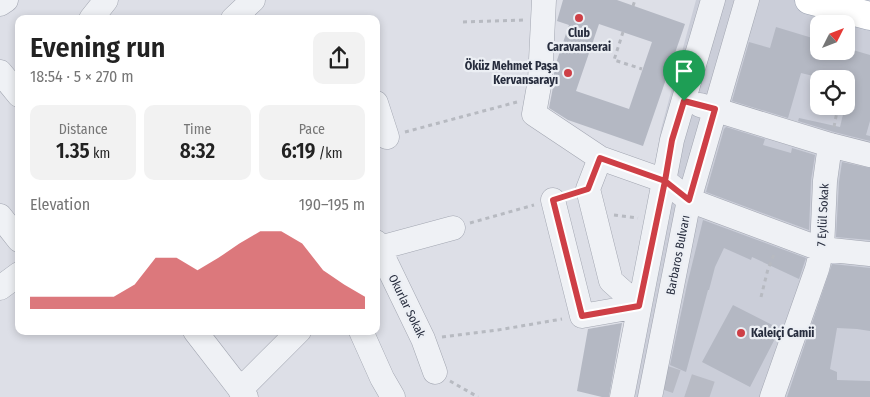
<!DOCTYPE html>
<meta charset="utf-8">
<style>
body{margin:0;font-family:"Fira Sans Condensed",sans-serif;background:#f2f2f2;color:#222;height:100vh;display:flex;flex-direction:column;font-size:19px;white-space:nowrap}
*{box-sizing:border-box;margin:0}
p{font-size:16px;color:#767676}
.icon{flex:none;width:28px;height:28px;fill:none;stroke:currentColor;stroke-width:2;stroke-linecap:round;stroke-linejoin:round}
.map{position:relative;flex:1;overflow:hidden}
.side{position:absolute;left:15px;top:15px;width:365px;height:320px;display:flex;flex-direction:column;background:#fff;border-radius:10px;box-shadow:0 2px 8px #0003}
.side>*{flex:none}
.needle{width:32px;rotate:48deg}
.fabs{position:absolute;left:810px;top:15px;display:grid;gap:10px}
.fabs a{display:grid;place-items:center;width:45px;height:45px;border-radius:10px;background:#fff;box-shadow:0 2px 8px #0003;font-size:25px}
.pin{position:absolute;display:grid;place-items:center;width:42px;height:42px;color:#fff;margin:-51px -21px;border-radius:50% 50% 50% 0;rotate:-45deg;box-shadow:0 0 5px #0007}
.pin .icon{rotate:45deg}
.round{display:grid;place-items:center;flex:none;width:52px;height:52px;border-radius:10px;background:#f2f2f2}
.overview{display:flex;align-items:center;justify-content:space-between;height:85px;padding:0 15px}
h1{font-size:28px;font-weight:600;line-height:38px}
.figures{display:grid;grid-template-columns:repeat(3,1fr);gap:8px;height:85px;padding:5px 15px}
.figures div{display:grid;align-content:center;border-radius:10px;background:#f2f2f2;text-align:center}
.figures b{font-size:21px;font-weight:600}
.figures small{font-size:14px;font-weight:400}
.figures p{font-size:14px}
.chart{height:140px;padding:10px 15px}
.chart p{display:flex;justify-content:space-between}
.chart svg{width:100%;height:90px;margin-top:5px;fill:#ce3f46;opacity:.7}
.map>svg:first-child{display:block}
.built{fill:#cbced9;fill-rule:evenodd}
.building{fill:#b4b8c3;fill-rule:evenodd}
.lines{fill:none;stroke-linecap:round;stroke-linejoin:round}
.minor-tunnel{stroke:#b8bbc5;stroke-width:24;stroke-dasharray:24 12;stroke-linecap:butt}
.minor-casing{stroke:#a2a6b1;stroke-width:25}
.major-casing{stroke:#9ca3b2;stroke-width:29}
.path{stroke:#b7bac1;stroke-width:3;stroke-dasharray:4 4;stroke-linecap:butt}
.minor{stroke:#eff1f5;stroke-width:24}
.major{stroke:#fff;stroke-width:28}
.route-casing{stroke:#fff;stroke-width:10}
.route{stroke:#ce3f46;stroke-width:6}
.poi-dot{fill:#ce3f46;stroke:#eceff4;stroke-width:2}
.labels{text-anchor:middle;stroke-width:4.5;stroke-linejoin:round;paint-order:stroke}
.poi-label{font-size:12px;font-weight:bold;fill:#262c3d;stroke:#eceff4}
.street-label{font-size:12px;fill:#262c3d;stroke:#eceff4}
</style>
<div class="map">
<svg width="870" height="397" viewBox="0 0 870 397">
<rect width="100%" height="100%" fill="#dddfe7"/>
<!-- built -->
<path class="built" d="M696,0H870V397H616L661,129ZM819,24H846V51H819ZM819,79H846V106H819Z"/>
<!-- building -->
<path class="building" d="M563,0H617L685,24L643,146L568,120L549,108L554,82V69L569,25L557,21ZM599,24L652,42L629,109L576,91Z
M776,27L819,40V51H846V48L870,55V121L866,135L870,136V141L834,132L798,121L799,118L840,127L845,106H846V79H826L801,73L788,118L732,101L749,42L770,48Z
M726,127L765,139L763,145L791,153L792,148L815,155L811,180L809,230L706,192L724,129Z
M842,162L870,168V240L836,237L839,182Z
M703,220L806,258L799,279L752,257L751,260L724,248L715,267L709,290H708L686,372L670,365L687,285Z
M832,264L870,268V331L857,329L837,328L830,369L837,372V380L870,381V397H787Z
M733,305L780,329L750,387L702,362Z
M622,323L609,397H602L577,391L588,329Z"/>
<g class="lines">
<!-- minor-tunnel -->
<path class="minor-tunnel" d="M654,374L722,397"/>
<!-- minor casing -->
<g class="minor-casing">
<path id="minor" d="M544,0L540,80L534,114L600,158
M0,4L6,0
M91,19L106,0
M233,19L253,0
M0,72L19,95
M376,103L387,137
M700,105L830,145L870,155
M553,200L582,316L639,306
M0,216L19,240
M376,242L423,339L435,372
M379,248L453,228
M0,288L19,274
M639,306L611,281L588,189L600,158L665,181L689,200L815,247L822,249L870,254
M195,331L246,397
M361,331L382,378L393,397
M240,390L299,331
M622,397L672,140L713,0
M650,397L689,200L747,0
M772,397L817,269L822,249L825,181L830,145"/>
</g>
<!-- major casing -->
<g class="major-casing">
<path id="major" d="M809,0L870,16"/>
</g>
<!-- path -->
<path class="path" d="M633,6L635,0
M463,22L525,20
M623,32L614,60L642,69
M834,127L838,106
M405,132L517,102
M614,215L638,218
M470,223L534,205
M761,297L768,269L775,252
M442,337L498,330L562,319
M450,381L478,397"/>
<!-- minor -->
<use href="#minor" class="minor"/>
<!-- major -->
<use href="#major" class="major"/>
</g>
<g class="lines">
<!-- route casing -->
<g class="route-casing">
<path id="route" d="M684,101L672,140L665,181L600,158L588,189L553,200L582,316L639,306L665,181L689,200L715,109L684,101"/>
</g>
<!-- route -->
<use href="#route" class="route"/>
</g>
<!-- markers -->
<g class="poi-dot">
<circle cx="579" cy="18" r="5"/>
<circle cx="568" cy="73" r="5"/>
<circle cx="741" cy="333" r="5"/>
</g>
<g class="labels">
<!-- poi labels -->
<g class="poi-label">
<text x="579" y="37">Club<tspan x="579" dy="14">Caravanserai</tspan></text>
<text x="558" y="70" text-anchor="end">Öküz Mehmet Paşa<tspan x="558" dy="14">Kervansarayı</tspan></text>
<text x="751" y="337" text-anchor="start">Kaleiçi Camii</text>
</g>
<!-- street labels -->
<g class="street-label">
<text transform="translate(823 215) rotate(-87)" y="4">7 Eylül Sokak</text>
<text transform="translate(678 255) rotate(-79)" y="4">Barbaros Bulvarı</text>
<text transform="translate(407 306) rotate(64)" y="4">Okurlar Sokak</text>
</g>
</g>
</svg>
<div class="fabs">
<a><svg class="needle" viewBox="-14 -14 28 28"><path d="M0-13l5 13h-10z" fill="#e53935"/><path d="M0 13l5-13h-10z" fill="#767676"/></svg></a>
<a><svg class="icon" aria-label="locate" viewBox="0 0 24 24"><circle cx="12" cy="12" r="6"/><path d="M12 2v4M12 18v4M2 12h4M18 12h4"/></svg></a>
</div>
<div class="pin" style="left:684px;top:101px;background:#1e9e55"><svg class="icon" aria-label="arrive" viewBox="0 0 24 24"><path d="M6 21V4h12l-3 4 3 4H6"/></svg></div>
<section class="side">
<div class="overview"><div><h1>Evening run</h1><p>18:54 · 5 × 270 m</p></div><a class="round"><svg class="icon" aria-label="share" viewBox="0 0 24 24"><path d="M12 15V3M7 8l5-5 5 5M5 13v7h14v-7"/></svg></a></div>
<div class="figures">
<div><p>Distance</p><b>1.35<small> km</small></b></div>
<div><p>Time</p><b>8:32</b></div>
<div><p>Pace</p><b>6:19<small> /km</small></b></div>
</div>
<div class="chart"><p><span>Elevation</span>190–195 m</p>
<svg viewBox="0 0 160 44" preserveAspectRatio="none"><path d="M0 44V38L10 38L20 38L30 38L40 38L50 32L60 19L70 19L80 25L90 19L100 12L110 6L120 6L130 12L140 25L150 32L160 38V44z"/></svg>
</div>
</section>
</div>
